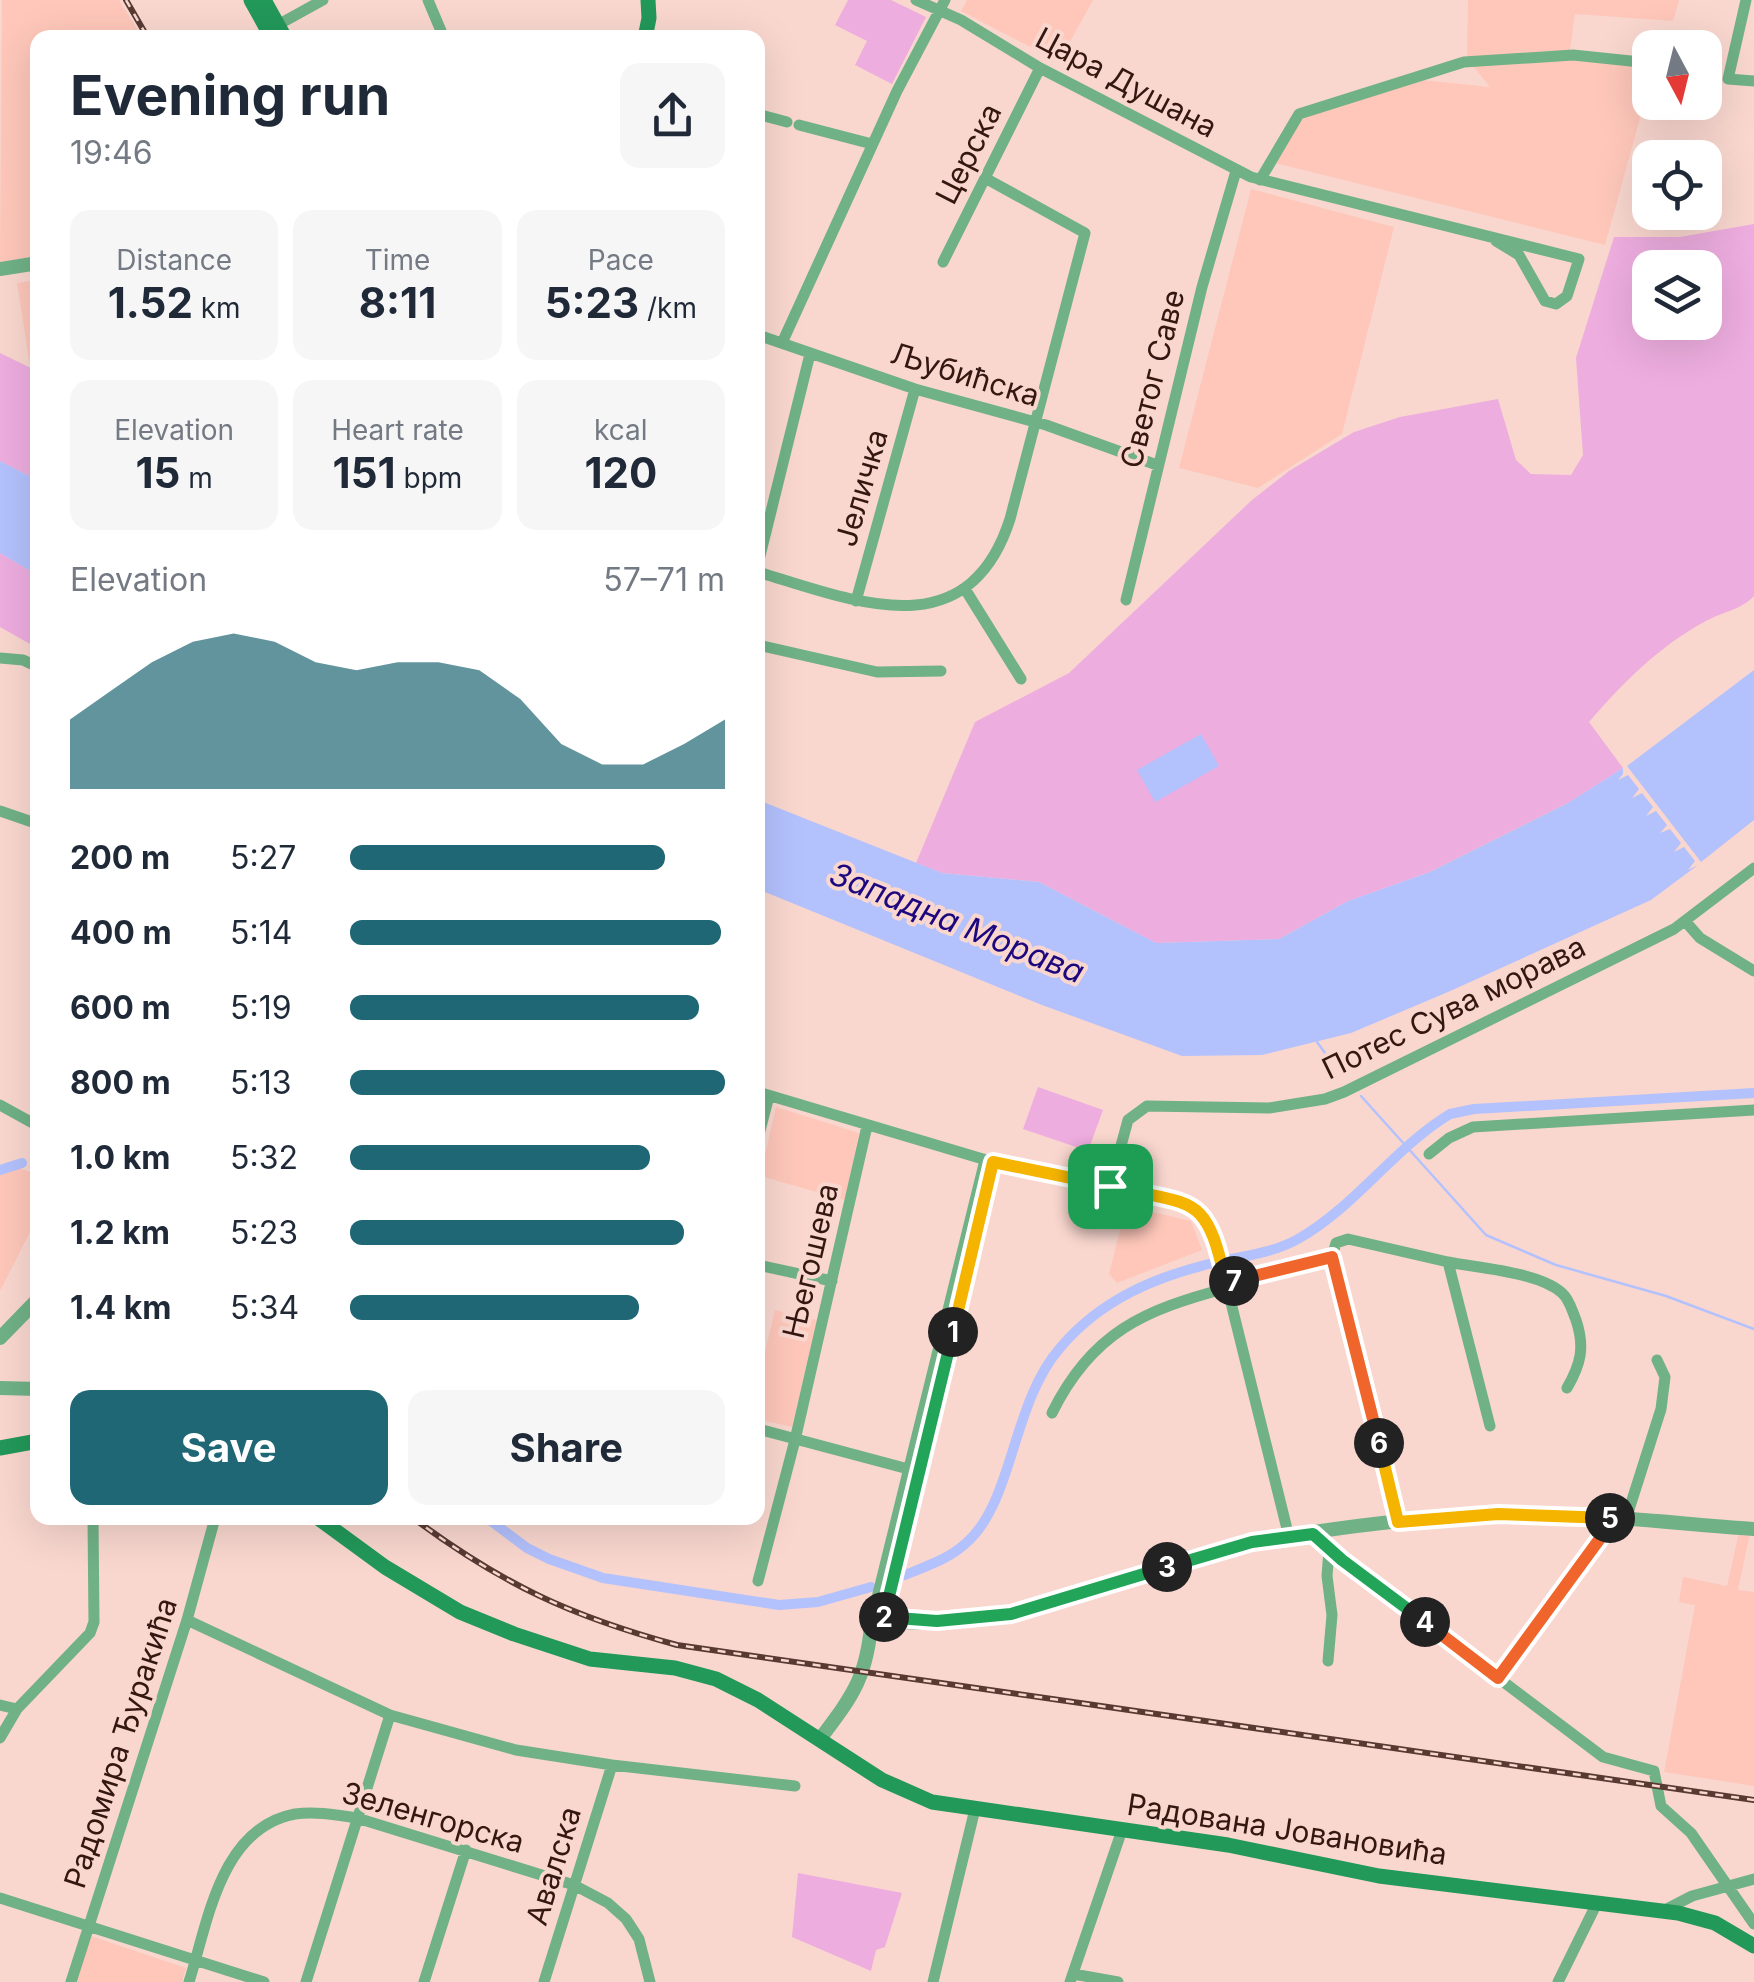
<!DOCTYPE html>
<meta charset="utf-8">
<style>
body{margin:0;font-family:Inter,sans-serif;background:#f6f6f7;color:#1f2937;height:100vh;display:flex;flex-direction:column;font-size:38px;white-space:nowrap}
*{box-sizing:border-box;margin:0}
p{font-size:32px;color:#747a83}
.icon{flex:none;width:55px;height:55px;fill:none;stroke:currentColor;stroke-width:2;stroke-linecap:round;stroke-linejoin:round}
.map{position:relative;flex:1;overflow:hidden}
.drawer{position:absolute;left:30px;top:30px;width:735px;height:1495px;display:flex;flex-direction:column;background:#fff;border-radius:20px;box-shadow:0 10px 40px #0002}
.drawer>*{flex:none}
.needle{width:65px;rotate:173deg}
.fabs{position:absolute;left:1632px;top:30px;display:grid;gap:20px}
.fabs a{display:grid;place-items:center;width:90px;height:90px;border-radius:20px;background:#fff;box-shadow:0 10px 40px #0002;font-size:50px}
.pin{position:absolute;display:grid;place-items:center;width:85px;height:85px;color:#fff;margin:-42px;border-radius:20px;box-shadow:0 5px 15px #0006}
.km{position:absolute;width:50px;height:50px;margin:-25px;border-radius:50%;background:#222;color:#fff;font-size:28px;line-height:50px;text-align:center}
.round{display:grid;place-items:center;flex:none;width:105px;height:105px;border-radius:20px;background:#f6f6f7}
.overview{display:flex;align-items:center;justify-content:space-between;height:170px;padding:0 40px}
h1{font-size:55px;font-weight:700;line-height:75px}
.stats{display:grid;grid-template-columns:repeat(3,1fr);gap:15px;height:170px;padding:10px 40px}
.stats div{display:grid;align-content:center;border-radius:20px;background:#f6f6f7;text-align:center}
.stats b{font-size:42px;font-weight:700}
.stats small{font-size:28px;font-weight:400}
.stats p{font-size:28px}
.chart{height:280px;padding:20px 40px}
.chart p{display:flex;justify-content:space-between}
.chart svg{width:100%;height:180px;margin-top:10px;fill:#206776;opacity:.7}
.button{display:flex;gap:20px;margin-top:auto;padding:20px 40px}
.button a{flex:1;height:115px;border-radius:20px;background:#206776;color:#fff;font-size:40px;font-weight:700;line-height:115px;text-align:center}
.button a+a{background:#f6f6f7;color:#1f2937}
ul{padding:0 40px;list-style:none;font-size:32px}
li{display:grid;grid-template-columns:160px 120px 1fr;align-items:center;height:75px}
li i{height:25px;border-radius:12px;background:#206776}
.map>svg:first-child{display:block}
.built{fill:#fec7ba}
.green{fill:#edaddf;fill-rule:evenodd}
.water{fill:#b3c1fd}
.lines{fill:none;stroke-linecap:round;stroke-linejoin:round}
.stream{stroke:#b3c1fd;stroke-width:2.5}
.canal{stroke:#b3c1fd;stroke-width:10}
.minor{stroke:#70b186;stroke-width:11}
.tertiary{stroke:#70b186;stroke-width:14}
.secondary{stroke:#229859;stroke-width:15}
.rail-casing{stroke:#583a33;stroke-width:6}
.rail{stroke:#f9d7cf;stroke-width:2.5;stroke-dasharray:8;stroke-linecap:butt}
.split-1-casing{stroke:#fff;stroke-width:20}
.split-2-casing{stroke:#fff;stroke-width:20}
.split-3-casing{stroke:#fff;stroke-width:20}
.split-4-casing{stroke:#fff;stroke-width:20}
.split-5-casing{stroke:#fff;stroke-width:20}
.split-6-casing{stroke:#fff;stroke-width:20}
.split-7-casing{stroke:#fff;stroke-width:20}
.split-8-casing{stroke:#fff;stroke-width:20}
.split-1{stroke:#f5b400;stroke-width:12}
.split-2{stroke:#22a559;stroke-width:12}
.split-3{stroke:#22a559;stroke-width:12}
.split-4{stroke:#22a559;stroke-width:12}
.split-5{stroke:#f0652b;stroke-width:12}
.split-6{stroke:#f5b400;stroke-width:12}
.split-7{stroke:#f0652b;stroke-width:12}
.split-8{stroke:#f5b400;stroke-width:12}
.labels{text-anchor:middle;stroke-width:8;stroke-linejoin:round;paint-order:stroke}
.street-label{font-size:30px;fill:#341710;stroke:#f9d7cf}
.water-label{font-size:32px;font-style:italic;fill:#1c077e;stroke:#f9d7cf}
</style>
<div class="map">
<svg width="1754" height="1982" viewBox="0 0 1754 1982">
<rect width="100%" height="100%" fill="#f9d7cf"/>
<!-- built -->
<path class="built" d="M2,0H119L142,37L38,38L37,256L0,262Z
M967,0H1093L1059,62L961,11Z
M1468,0H1679L1673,21L1575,14L1570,50L1467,57Z
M1569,60L1650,68L1644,104L1605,245L1275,163L1300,119L1423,80L1490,87L1472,65Z
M1251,189L1394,227L1342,434L1258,488L1179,468Z
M37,280V365L30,366L17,283Z
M776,1107L859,1133L845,1200L760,1176Z
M37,1163V1218L0,1291V1175L19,1168L33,1173Z
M1126,1206L1191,1221L1202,1250L1117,1283L1109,1274Z
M775,1310L817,1320L792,1427L758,1419V1373H760Z
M1739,1532L1750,1533L1738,1590L1754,1592V1786L1664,1772L1695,1605L1679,1602L1683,1577L1727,1586Z
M91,1936L186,1968L182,1982H76Z"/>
<!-- green -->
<path class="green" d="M848,0H891L926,17L892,84L855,65L867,41L835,25Z
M1754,224V596C1741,610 1722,612 1706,621C1659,646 1623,683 1589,722L1623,768L1568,803L1430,872L1348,901L1279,939L1156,943L1039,882L942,873L916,863L975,722L1069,673L1252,500L1289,471L1354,432L1400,417L1498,399L1516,460L1531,474L1571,475L1583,455L1576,358L1614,237H1680ZM1650,268H1705V322H1650Z
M0,353L37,371V480L0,461Z
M0,553L37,575V648L0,627Z
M1038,1087L1103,1110L1088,1151L1023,1129Z
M798,1873L902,1893L885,1947L876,1950L871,1971L792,1937Z"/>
<!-- water -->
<path class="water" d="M0,461L37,480V575L0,553Z
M1754,670V820L1701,862L1627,766Z
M1201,734L1219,766L1155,802L1137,770Z
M1623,768V774L1618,780L1628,775L1639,789L1632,798L1642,793L1653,807L1646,816L1656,811L1667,825L1660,833L1670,829L1681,843L1674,852L1684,847L1695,861L1688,870L1698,865L1651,900L1448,992L1351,1033L1262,1055L1182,1056L1042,1005L758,889V800L942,873L1039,882L1156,943L1279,939L1348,901L1430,872L1568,803Z"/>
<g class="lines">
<!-- stream -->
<path class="stream" d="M1317,1042L1328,1057
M1361,1096L1486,1235L1556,1265L1666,1296L1754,1329"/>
<!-- canal -->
<path class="canal" d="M0,1170L22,1163
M487,1518L527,1548L549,1559L603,1578L779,1605L818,1602L871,1587
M905,1575C926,1566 947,1560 965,1544C1014,1503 1011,1404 1060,1348C1101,1299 1157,1276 1217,1262C1244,1256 1273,1253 1298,1239C1355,1207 1394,1148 1450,1114L1474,1109L1754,1093"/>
<!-- minor -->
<path class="minor" d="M428,0L444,38
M916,0L961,20L1040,68L1251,177L1579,259L1567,296L1556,304L1545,301L1519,255L1496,241
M1746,0L1728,79L1754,81
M274,27L323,0
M761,115L787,122
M799,125L872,144
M1260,180L1299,114L1464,62L1573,55L1650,63
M943,262L1040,68
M758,335L915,389L1046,425L1157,465
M782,343L897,91L945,0
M758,564L810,354
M758,572C854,601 968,650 1010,519L1085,233L985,178
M965,589L1021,679
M1126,600L1202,287L1236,171
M856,601L915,389
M758,645L877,672L941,671
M0,658L23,660L38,667
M0,811L38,824
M1685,921L1700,938L1754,971
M758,1092L993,1162L1191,1204L1203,1213L1212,1226L1289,1537
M0,1105L38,1126
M758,1138L769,1096
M1429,1154L1449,1138L1473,1127L1754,1110
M1110,1186L1128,1120L1147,1106L1269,1108L1325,1099L1344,1092L1674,929L1754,868
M1332,1257L1398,1521
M1448,1262C1478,1268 1539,1272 1562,1293C1570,1300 1572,1311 1576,1320C1585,1347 1581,1364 1567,1388
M758,1265L832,1281
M1226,1284L1332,1257L1336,1243L1348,1239L1448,1262L1490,1426
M1052,1413C1092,1332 1144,1310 1227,1288
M758,1429L912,1470
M1626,1519L1661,1409L1665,1377L1657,1360
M1313,1534L1342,1560L1603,1757L1654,1771L1661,1806L1691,1833L1754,1924
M758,1581L795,1440L867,1126
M872,1618L985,1160
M187,1620L390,1715L516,1750L612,1765L795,1786
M883,1620L993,1162
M1328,1661L1332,1615L1327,1576L1329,1550
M1498,1678L1615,1518
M0,1705L17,1709
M0,1738L17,1709L90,1633L94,1622L93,1518
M0,1898L264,1982
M1663,1911L1692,1896L1754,1879
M1073,1974L1118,1982
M71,1982L187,1620L215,1518
M189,1982C208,1922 220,1828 295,1814C316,1811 337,1815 357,1818L574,1885L608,1903L626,1919L639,1939L650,1982
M306,1982L390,1715
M424,1982L466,1850
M544,1982L612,1765
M933,1982L975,1809
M1070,1982L1122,1830
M1558,1982L1597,1903"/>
<!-- tertiary -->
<path class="tertiary" d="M0,269L38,263
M0,1338L38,1299
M0,1388L38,1389
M820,1739C855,1693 867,1676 872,1618C1010,1643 1132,1562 1263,1540C1340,1527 1419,1517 1497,1514C1582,1512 1668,1523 1754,1529"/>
<!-- secondary -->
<path class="secondary" d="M251,0L272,38
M264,0L285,38
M645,38L649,18L648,0
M0,1448L38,1441
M318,1518L385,1567L460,1612L514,1634L590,1659L675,1668L716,1679L758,1700L882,1780L932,1802L1228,1845L1379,1876L1678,1913L1715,1923L1754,1946"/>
<!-- rail casing -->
<g class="rail-casing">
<path id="rail" d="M126,0L148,38
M413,1518C502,1584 570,1616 677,1645L1754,1800"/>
</g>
<!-- rail -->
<use href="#rail" class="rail"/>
</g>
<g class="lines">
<!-- split-1 casing -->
<g class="split-1-casing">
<path id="split-1" d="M953,1332L993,1162L1110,1186"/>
</g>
<!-- split-2 casing -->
<g class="split-2-casing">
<path id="split-2" d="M884,1617L953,1332"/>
</g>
<!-- split-3 casing -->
<g class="split-3-casing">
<path id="split-3" d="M884,1617L937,1621L1011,1614L1167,1567"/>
</g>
<!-- split-4 casing -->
<g class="split-4-casing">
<path id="split-4" d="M1167,1567L1252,1542L1313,1534L1342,1560L1425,1622"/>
</g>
<!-- split-5 casing -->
<g class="split-5-casing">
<path id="split-5" d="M1425,1622L1498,1678L1615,1518H1610"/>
</g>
<!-- split-6 casing -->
<g class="split-6-casing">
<path id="split-6" d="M1379,1443L1398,1522L1498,1514L1610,1518"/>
</g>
<!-- split-7 casing -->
<g class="split-7-casing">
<path id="split-7" d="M1234,1281L1332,1257L1379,1443"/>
</g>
<!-- split-8 casing -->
<g class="split-8-casing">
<path id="split-8" d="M1110,1186C1194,1207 1206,1190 1226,1284L1234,1281"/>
</g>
<!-- split-1 -->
<use href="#split-1" class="split-1"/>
<!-- split-2 -->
<use href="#split-2" class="split-2"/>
<!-- split-3 -->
<use href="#split-3" class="split-3"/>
<!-- split-4 -->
<use href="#split-4" class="split-4"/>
<!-- split-5 -->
<use href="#split-5" class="split-5"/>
<!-- split-6 -->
<use href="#split-6" class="split-6"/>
<!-- split-7 -->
<use href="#split-7" class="split-7"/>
<!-- split-8 -->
<use href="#split-8" class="split-8"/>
</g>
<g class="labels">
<!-- street labels -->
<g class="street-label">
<text transform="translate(1126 83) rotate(28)" y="10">Цара Душана</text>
<text transform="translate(969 154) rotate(-63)" y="10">Церска</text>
<text transform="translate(965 375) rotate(17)" y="10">Љубићска</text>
<text transform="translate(1153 379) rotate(-76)" y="10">Светог Саве</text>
<text transform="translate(862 488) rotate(-74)" y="10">Јеличка</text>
<text transform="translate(1454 1008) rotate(-26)" y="10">Потес Сува морава</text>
<text transform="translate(811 1261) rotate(-77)" y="10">Његошева</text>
<text transform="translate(121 1743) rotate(-72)" y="10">Радомира Ђуракића</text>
<text transform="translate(433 1818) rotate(16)" y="10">Зеленгорска</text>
<text transform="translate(1287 1830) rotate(9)" y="10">Радована Јовановића</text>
<text transform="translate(554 1866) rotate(-73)" y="10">Авалска</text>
</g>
<!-- water labels -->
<g class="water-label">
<text transform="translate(957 923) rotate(22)" y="11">Западна Морава</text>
</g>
</g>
</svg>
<div class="fabs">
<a><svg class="needle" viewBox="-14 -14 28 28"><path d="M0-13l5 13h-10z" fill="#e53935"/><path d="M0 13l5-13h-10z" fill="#747a83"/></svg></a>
<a><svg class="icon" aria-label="locate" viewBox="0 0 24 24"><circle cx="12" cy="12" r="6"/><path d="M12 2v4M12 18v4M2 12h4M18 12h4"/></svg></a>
<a><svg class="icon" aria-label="layers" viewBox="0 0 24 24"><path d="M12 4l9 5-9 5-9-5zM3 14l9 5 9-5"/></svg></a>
</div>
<div class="pin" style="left:1110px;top:1186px;background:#1e9e55"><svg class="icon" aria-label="arrive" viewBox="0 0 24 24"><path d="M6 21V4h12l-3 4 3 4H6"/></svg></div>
<b class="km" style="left:953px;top:1332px">1</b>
<b class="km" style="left:884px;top:1617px">2</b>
<b class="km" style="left:1167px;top:1567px">3</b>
<b class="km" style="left:1425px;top:1622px">4</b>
<b class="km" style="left:1610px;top:1518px">5</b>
<b class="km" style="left:1379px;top:1443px">6</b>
<b class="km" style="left:1234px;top:1281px">7</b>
<section class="drawer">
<div class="overview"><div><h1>Evening run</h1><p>19:46</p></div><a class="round"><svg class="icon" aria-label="share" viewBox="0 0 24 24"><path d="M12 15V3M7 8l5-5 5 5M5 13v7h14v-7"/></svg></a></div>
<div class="stats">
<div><p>Distance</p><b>1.52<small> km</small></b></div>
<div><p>Time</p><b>8:11</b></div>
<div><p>Pace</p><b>5:23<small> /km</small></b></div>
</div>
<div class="stats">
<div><p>Elevation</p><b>15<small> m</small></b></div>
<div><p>Heart rate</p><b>151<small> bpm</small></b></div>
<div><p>kcal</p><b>120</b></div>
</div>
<div class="chart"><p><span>Elevation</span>57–71 m</p>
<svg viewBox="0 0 160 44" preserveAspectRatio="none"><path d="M0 44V27L10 20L20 13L30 8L40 6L50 8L60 13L70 15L80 13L90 13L100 15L110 22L120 33L130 38L140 38L150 33L160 27V44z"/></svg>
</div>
<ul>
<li><b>200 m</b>5:27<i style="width:84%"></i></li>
<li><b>400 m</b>5:14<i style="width:99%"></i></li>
<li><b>600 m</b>5:19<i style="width:93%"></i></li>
<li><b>800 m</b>5:13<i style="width:100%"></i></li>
<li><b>1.0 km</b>5:32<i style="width:80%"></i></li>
<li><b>1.2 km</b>5:23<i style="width:89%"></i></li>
<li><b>1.4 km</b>5:34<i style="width:77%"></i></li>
</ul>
<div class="button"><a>Save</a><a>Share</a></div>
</section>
</div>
